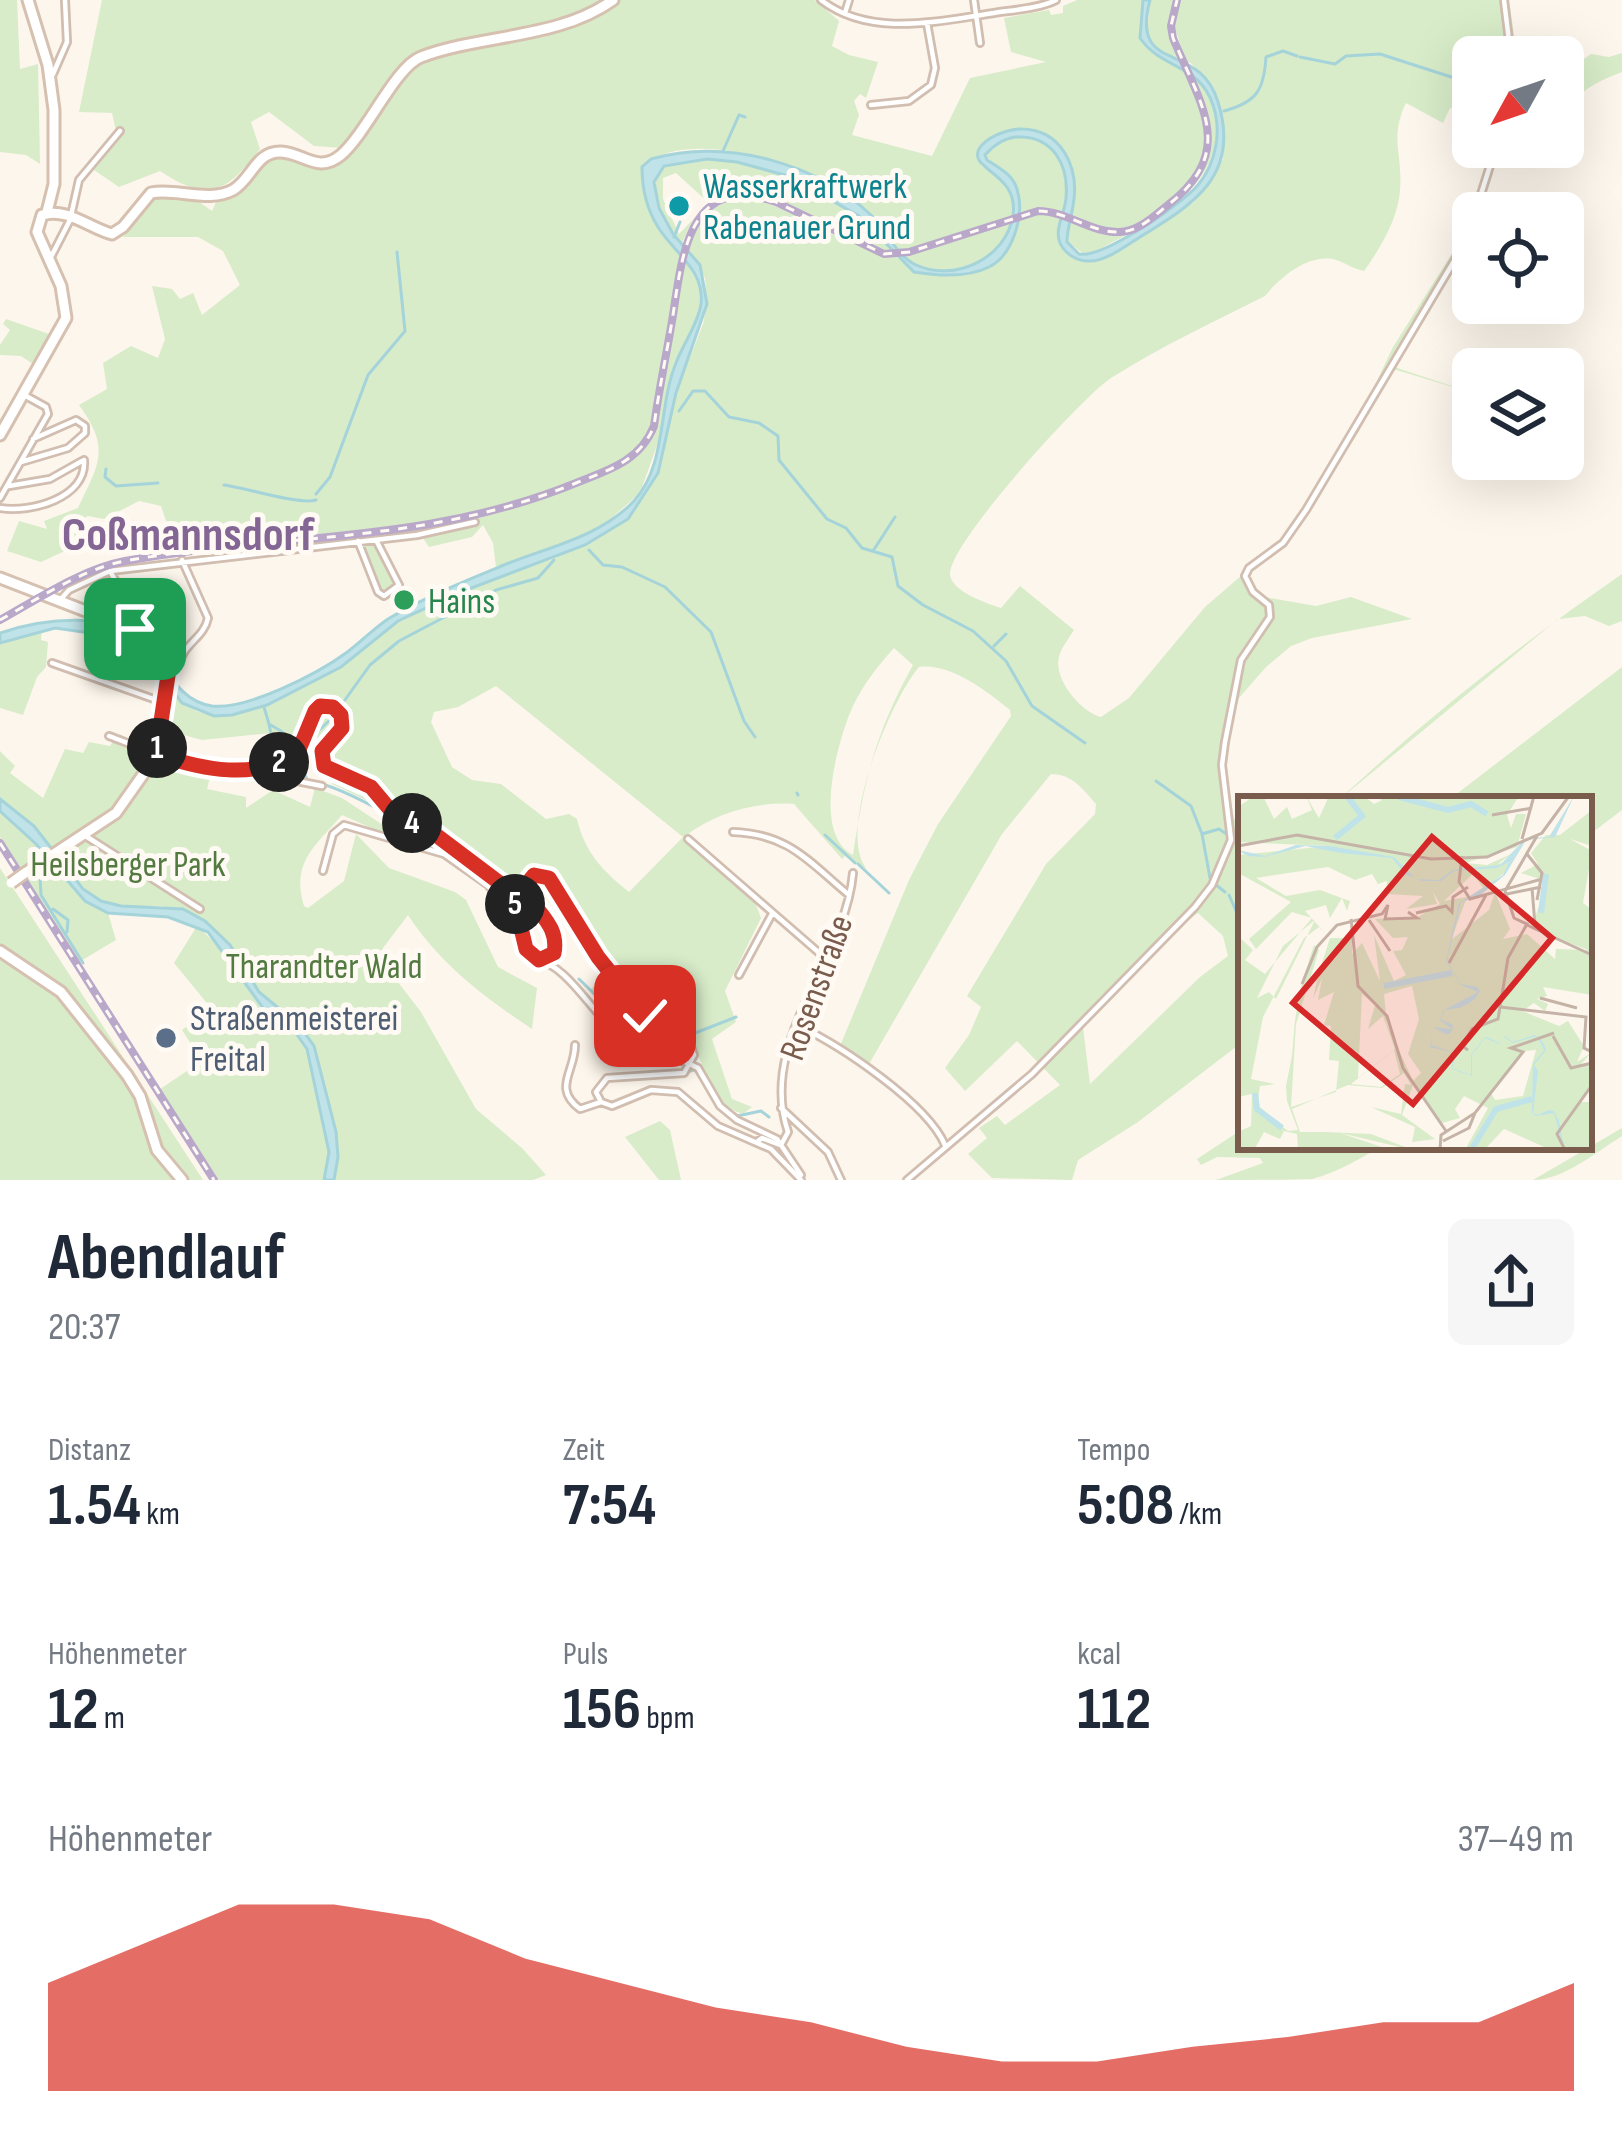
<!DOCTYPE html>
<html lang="de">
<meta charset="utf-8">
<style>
body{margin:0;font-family:"Sofia Sans Condensed",sans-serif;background:#f6f6f7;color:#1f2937;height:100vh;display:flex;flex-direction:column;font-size:45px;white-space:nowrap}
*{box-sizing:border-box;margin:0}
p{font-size:39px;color:#747a83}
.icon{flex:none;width:66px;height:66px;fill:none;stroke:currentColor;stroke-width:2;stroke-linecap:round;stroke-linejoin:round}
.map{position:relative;height:1180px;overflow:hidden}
.side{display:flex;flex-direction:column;background:#fff;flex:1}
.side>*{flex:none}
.needle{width:78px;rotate:230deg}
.fabs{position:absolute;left:1452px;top:36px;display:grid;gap:24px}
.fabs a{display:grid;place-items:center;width:132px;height:132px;border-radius:18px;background:#fff;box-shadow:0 12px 48px #0002;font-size:60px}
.pin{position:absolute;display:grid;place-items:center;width:102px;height:102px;color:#fff;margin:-51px;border-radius:24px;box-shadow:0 6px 18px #0006}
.km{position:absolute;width:60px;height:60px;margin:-30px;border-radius:50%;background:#222;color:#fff;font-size:33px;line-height:60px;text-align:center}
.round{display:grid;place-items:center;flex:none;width:126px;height:126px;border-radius:18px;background:#f6f6f7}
.overview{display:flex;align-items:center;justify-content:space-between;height:204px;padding:0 48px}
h1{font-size:66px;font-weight:700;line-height:90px}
.stats{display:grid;grid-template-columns:repeat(3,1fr);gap:18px;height:204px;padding:12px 48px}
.stats div{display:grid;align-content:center}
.stats b{font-size:60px;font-weight:700}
.stats small{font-size:33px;font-weight:400}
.stats p{font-size:33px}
.chart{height:336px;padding:24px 48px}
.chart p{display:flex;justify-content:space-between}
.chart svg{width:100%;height:216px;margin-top:12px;fill:#d93025;opacity:.7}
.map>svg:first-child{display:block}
.green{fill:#d8ecc9;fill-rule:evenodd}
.water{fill:#bfe3e8;stroke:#a5d3da;stroke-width:3}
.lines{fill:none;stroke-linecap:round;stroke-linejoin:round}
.stream{stroke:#a5d3da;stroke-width:3}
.street-casing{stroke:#d1beb0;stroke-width:10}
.secondary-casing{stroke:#d6c0b0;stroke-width:15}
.street{stroke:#fff;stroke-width:4.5}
.secondary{stroke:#fff;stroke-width:9}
.rail-casing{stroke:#b9a8c9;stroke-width:8}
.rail{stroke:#fffaf3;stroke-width:3;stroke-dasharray:9;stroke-linecap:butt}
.secondary-bridge-casing{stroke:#d6c0b0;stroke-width:15;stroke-linecap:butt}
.secondary-bridge{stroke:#fff;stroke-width:9}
.route-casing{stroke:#fff;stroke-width:24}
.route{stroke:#d93025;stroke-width:15}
.culture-dot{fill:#0f9aa8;stroke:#fffaf3;stroke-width:4.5}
.leisure-dot{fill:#2e9e5b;stroke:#fffaf3;stroke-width:4.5}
.service-dot{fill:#5c6f8a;stroke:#fffaf3;stroke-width:4.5}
.labels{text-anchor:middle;stroke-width:10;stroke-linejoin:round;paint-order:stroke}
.culture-label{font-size:36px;fill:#0d838f;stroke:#fffaf3;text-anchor:start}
.leisure-label{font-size:36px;fill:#27864d;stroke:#fffaf3;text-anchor:start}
.park-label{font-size:36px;fill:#537a41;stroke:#fffaf3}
.street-label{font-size:36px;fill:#7a5c4d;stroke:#fffaf3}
.service-label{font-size:36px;fill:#4e5e75;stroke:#fffaf3;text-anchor:start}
.district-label{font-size:48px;font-weight:bold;fill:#846695;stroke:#fffaf3}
.inset-river{fill:none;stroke:#bfe3e8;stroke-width:6}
.inset-road{fill:none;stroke:#c5b3a7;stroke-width:3}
.view{fill:#d62828;fill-opacity:0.15;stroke:#d62828;stroke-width:6}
.inset-edge{fill:none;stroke:#7a5c4d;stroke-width:6}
</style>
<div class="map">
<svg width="1622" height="1180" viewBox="0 0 1622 1180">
<rect width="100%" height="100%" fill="#fdf6ec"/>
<!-- green -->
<path class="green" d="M0,0H17L20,69L38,64L40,164L26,155L0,152Z
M102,0H610L580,17L418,55L344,148L314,146L269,112L251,122L260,149C226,192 210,204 160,171L119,187L94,170L118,140L112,113L79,112Z
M617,0H815L839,21L832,46L849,55L878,62L866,98L860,94L854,101L859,115L852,135L932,156L970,78L1046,62L1011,52L1004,18L1049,10L1051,15L1063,13V6L1077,0H1143L1140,38L1173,65L1184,69C1194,92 1208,117 1208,142C1208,174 1156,223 1126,229C1108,233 1087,221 1071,214L1073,206L1060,144C1033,125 1015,133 985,143L981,166C1005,178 1015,189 1013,217L901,251C880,226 859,205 831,187C789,160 684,128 642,167L660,232L679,255V265L652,425L643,443L617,464L522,501L431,524L177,553L161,506L139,501L104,519L88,516L74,524L80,544L41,562L7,551L19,521L47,529L44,521L78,508C99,463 111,449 79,405L107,389L103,363L131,346L158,358L165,339L152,286L172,289L180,299L193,293L202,315L240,285L223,251L198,237H123L155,197L195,199L212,211L217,200L237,194L261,163L274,157C290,157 305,170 320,167C364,157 385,87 417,60L573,23Z
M1150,0H1174L1169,26L1180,60L1162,53L1147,36Z
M1180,0H1509L1517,56L1473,57V112L1450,108L1443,123L1406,103C1389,138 1403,155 1400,190C1398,219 1381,247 1364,271C1353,269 1346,263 1336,260C1310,252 1279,278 1265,296C1213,322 1160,347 1111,378C1082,397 947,545 950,575C952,591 985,603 1001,608L1020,586L1074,630C1069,638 1061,648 1059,657C1053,679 1081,712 1101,717L1129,698L1205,607L1287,536L1354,429L1393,347L1461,239L1493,147H1501L1484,202L1520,213H1473L1469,241L1394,367L1473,393L1393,369L1359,431L1290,539L1250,574L1252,588L1264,597L1316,606L1351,597L1412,619L1312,638L1291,646L1266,667L1239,698L1230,729L1225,766L1234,819H1237L1241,829V1043L1138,1122L1078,1160L1072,1180L992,1178L968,1154L987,1138L979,1128L997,1116L1005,1125L1060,1085L1017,1041L965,1091L945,1068L969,1035L981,1007L967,996L1046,864L1095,814L1096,804C1083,789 1072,774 1051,774L1002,834L869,1064L840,1046L909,880L938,824L1011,716L1010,710C986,691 951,663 919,667C891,699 835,833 867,869L845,856L842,859L794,804C756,801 714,813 684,837L755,902L761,918L725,991L736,1022L712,1039L732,1099L752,1107L743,1114C707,1104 703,1054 684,1026L670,1051L590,990L607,976L578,933L583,930L544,865C526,878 523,890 508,901C465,849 392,812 332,784L336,769L319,748L277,759L272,733L202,740L165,730L171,694L196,711L214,716L267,705L398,621L461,592L555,558L629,519L658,473L676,393L703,324L707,304L705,278L686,248C717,161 786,211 841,238C860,248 874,250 893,256C900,257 908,268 915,272L988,267L1013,237L1017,219L1038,214L1062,215L1058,238L1075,259C1107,259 1133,244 1159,225C1171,216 1178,207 1193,203L1223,159L1218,100L1191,63L1186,62L1174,25ZM894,648L913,665C875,733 864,781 853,855C814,835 835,753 848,718C858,691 875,669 894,648ZM496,686L683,837L629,892C603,871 585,853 577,819L569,814L546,819L501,784L472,780L452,767L431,722L434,712L458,707ZM1198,913L1223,936L1228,956L1200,977L1090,1084L1083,1027L1181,925Z
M1622,53V72C1598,81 1573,93 1563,118V74L1591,54L1609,57Z
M1190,71C1235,109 1219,177 1172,204C1226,161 1213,128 1190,71Z
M1009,138C1055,134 1075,168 1063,211L1037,209L1018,215V193L985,155Z
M707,159C785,166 839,195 893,251C826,251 726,126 682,244C664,224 643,189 664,165ZM676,173L709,203L679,234L663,199V178Z
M1070,218C1090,227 1111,239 1134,231L1086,256L1068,242Z
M1012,221C1008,233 1003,246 993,255C973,272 921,277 904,255Z
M685,260L700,287L701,307L670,379L660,437L640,493L607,522L573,540L496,567L493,543L483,525L472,537L429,547L423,538L386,543L385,534C440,526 623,490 650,440C658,424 658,405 661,387C669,344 677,302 685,260Z
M6,319L49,334L51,339L36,366L21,356L0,355V345L10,330L3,324Z
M369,543L376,547L396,584L385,593L380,590L363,546Z
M1622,574V621L1609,626L1585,616L1558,619L1340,799C1429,716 1522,643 1622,574Z
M42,629L41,640L48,642L46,667L37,677L23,715L0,708V643Z
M1622,667V810L1589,835V799H1450Z
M114,740L149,758L116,806L103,814L110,823L119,817L156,764L165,760L212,770L207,789L246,797V808L273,790L310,807L315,788L342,798L389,829L387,835L342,815C314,847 291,863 304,906L308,908L344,881L356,834L389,868L455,892L466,900L498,967L537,988L532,1029C484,997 440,964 408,915L383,948L384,964L421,1012L476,1109L522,1148L546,1175L533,1180H334L336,1132L314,1046L299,1025L259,992L230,945L212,927L162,906H121L101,901L83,889L34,826L0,799V751L15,766L10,773L43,798L65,749L83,753L89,742L110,746Z
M0,811L36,844L85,901L108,913L116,940L79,962L0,837Z
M0,868L203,1180H0Z
M197,926L224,951L263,1008L293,1029L306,1049L329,1152L324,1180H219L160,1089L202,1061L182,1030L211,1008L174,963Z
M660,1121L670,1130L681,1180H659L625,1137Z
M1622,1128V1136C1596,1152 1564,1180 1533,1180Z
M1241,1130V1147H1347L1351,1153L1364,1147H1381C1357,1160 1338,1172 1312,1179C1284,1180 1245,1180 1216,1180L1263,1163L1260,1158L1217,1157L1201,1165L1197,1159Z"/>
<!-- water -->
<path class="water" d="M1143,0H1150C1130,76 1199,39 1218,102C1241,175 1194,204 1140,237C1126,246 1106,261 1090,261C1078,262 1065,254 1060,243C1054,229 1065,213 1066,198C1069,165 1053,135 1016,137C1003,138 994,145 985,155L987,160C1000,168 1015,176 1018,193C1024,217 1012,256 989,267C967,278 938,276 914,272L859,216L788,176L737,162L707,159L664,166L654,182L659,208L673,234L700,265L707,304L676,393L658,473L628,519L585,545L461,592L398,621L341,667L267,705L232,715L214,716L182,703L142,650L125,638L55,628L0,643V633C41,619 115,609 148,645C168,667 177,701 212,706C247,710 317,674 346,653C360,643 373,629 388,619C425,597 465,581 504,565C548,547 600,537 634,501C667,465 658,406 676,363C683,344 698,324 701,304C705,270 674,253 658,227C646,208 642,189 642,167L651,159C725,138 816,162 872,216C885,230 898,256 914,264C954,284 1007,258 1013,215C1019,173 968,170 979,149C986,137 1006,130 1019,129C1062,128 1080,168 1073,206C1071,219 1067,229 1067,242L1079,254C1102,259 1182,204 1198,185C1216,163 1222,132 1213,105C1199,63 1162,70 1140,38Z
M0,799L34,826L83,889L101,901L121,906L183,909L205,921L230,945L259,992L299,1025L314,1046L336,1132L338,1157L334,1180H324L329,1152L307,1049L293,1029L263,1008L208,932L168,917L108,913L85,901L36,844L0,811Z"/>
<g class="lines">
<!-- stream -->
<path class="stream" d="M1300,57L1335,64L1346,56L1380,54L1473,84
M1224,111C1257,102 1264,90 1266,57L1283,51L1297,56
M723,151L739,115L745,117
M674,237L680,222
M679,411L693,391H705L729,417L759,423L778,436L779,460L827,519L846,528L862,548L892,557L898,586L923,605L973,631L1006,661L1032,706L1085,743
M106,469L105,477L116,486L158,483
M224,485C247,488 298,505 316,500
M316,494L330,477L368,375L405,331L397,252
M589,550L603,565L622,567L665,587L711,632L744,721L755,737
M873,551L895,517
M994,646L1006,634
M264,707L269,724L281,731L292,746
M269,724L274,749L303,743L313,736L332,718L370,665L399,641L496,590L538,578L554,560
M298,762L308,781C345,785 435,840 465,866
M1156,781L1191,806L1202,834L1219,829L1228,835
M797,793L798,795
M1202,834L1210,878
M825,835L855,863
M1235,840L1241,845
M858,864L889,893
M56,865L40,877L41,895L83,963
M1215,884L1225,892
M492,886L507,902
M1229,895L1241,922
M53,909L68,920L67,932
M551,960L555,964
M579,979L629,1028L674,1056
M690,1035L736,1017
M661,1045L680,1036
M683,1059L697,1064L707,1078
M691,1071L693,1070
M720,1102L737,1116L761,1111L769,1117"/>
<!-- street casing -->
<g class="street-casing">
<path id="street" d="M821,0C870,38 938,21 994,13C1013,10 1041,8 1056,0
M974,0L980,43
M1504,0L1511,57
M845,13L849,0
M53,74L67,42L65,0
M871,105L909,101L931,85L935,68L927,23
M1475,213L1496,147
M52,255L70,220L79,180L120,131
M21,462L68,448L85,433V426L76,420L33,439
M9,486L50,479L82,461
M0,498L48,414L46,407L26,396
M0,508C31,513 87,498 84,460
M358,541L378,592L384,596L399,585L376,540
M110,571L141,626L140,632
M60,600L69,590L110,571L417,535L475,522
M52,663L165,703
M169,669L180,663C183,644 204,638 208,618L182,560
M109,736C176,761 222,783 294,757L315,711L320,706L333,707L341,715L342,728L322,751L324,766L371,787L392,812L436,834L501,884L512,899L527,949L534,958C567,966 586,1004 611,1027C637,1051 669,1053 698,1068L720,1106L737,1120L777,1139L801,1175
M269,766L297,781L322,786
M733,832C789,834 808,861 849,895
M84,835L200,909
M688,839L825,958
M323,871L333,834L344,825L444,854L488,885L521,923
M545,960L554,953C560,927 541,913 526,894L528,880L534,875L549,878L554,885C578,926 603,978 638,1011C661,1032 682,1017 694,1055L684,1073L607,1078L596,1092L601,1102L612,1106L651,1090L678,1092L718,1126L771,1149L801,1180
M739,975L772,914
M799,1026C841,1046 927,1103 945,1145
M575,1045C575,1072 552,1088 580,1109L601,1102
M781,1108L828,1152L841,1180
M758,1141L762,1138L780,1145
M781,1145L788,1132C757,1040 845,962 853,873
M907,1180L1032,1074L1195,907L1212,885L1231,840L1222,765L1225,742L1241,660L1270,617L1269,605L1253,592L1245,576L1249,568L1283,543L1306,510L1460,251L1473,218"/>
</g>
<!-- secondary casing -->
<g class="secondary-casing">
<path id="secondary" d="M28,0L48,65L54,110V184L47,212
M0,435L66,318L61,286L37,232L42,215C67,207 89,228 112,234L123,227L151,193C177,188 209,203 233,190C252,179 256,151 281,152C304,153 318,174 341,155C366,134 396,66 421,57C482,34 559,39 613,0
M0,578L140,632L158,650L169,675L154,759L116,813L25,873
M0,951L61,992L127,1075L140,1096L157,1150L182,1180"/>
</g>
<!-- street -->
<use href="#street" class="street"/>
<!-- secondary -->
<use href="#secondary" class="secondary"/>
<!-- rail casing -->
<g class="rail-casing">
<path id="rail" d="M0,620C38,599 82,569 125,561C280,533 424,545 576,483C609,470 640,461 654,426C659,389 667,352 673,315C682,256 689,171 776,202L884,254L909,252L1038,211C1067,211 1091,233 1119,232C1138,232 1154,216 1168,205C1238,151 1200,104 1173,38L1171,26L1177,0
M0,843L214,1180"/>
</g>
<!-- rail -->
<use href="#rail" class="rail"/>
<!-- secondary-bridge casing -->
<g class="secondary-bridge-casing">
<path id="secondary-bridge" d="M11,883L25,873"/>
</g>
<!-- secondary-bridge -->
<use href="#secondary-bridge" class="secondary-bridge"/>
</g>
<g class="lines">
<!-- route casing -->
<g class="route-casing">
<path id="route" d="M135,629L151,642L169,669L156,754C201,769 256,782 298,752L315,711L320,706L333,707L341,715L342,728L322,751L324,766L371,787L392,812L436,835L501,884L516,907L526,949L539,960L554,953C560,922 531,911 525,886L534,875L549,878L598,957L645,1016"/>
</g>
<!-- route -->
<use href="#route" class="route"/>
</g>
<!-- markers -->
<circle class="culture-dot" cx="679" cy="206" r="12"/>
<circle class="leisure-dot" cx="404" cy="600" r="12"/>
<circle class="service-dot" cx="166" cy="1038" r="12"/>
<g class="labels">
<!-- culture labels -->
<g class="culture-label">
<text x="703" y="198">Wasserkraftwerk<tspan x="703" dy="41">Rabenauer Grund</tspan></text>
</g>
<!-- leisure labels -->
<g class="leisure-label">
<text x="428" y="613">Hains</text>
</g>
<!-- park labels -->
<g class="park-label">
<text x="128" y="876">Heilsberger Park</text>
<text x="324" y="978">Tharandter Wald</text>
</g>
<!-- street labels -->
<g class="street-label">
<text transform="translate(815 987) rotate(-70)" y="13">Rosenstraße</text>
</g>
<!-- service labels -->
<g class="service-label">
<text x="190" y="1030">Straßenmeisterei<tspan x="190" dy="41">Freital</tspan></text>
</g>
<!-- district labels -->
<g class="district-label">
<text x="188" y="550">Coßmannsdorf</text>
</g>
</g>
<!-- overview -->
<g transform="translate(1238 796)">
<rect width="354" height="354" fill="#fdf6ec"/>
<path d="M16,0H25L36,23L49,11L54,23L74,14L68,0L81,22L91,0H126L136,8L144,4L134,0H281L269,19L273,32L278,18H288L279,51L227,67L249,69L273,58L260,68L271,65L270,74L246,93L235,78L206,105L229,101L213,144L251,114L257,96L272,133L265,143L289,138L317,163L318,153L350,154L294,133L308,85L283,77L300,68L293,57L308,39H322L354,14V50L332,43L354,55L345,107L354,114V199L305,191L309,200L299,203L310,208L307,215L296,207L284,215L321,230L330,225L346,250L339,266L353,257L343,268H354V292L343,306H354V354H313L266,333L246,354H227L250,312L226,300L217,313L222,322L204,327L175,289L164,319L197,343L174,346L177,331L133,311L163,318L167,288L173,289L166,277L144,292L110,289L54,313L62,336H88L133,338L175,354L102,337L153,354H60L59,338L46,335L42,343L26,336L16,354H0V336L13,330L14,298L0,301V140L15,154L7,164L27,178L74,122L54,116L18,153L11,143L53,106L0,77V59L91,50L0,46V11ZM90,71L117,84L134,78L140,88L149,85L148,98L185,100L168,113L199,108L195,96L202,108L180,121L137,123L155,142L170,141L164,154L155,155L168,179L156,185L136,139L142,185L124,147L114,158V142H92L80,179L75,203L84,182L80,204L96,196L86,229L93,230L91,264L101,265L98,296L53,311L58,228L81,154L76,149L64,186L57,224L54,260L48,290L49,305L60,334L50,335L19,309L22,290L37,288L13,283L25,221L66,142L81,131L87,137L67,115L88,109L92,122L104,102L109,115L112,105L82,94L48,100L18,82ZM77,124L38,203L31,196L19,202L45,150ZM174,190L181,223L170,258L183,277L175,285L149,228L146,198ZM124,198L137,209L130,233L145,220L157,253L120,282ZM156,254L162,278L143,291L113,288ZM298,254L285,300L257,304L253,297L287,255Z" fill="#d8ecc9" fill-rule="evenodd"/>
<path d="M336,0L317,41L288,44L267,79L240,101L223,106L209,165L223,188L239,191L242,195L237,203L230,208L221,212L207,214L203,223L215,229L214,235L211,238H207L195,231L193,249L214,256L217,261L214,272L233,279V259L246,242L249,241L261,247L267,240L275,246L296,239L300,240L306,248L308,254L296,269L300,275L295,317L300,319L311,314L316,315L321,325L325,346L346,354L324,346L316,317L298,320L294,317L295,268L306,254L299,240L275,247L266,241L261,248L247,242L234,259V280L214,273L213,256L192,251L195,231L214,233L202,224L206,214L240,196L223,189L208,165L221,107L265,79L271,66L259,72L216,75L203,85H184L167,78L154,62L103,57L67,50L26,61L10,60L0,54L27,60L58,49L91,50L156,61L178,83L201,84L215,74L262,69L288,42L311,41Z" fill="#bfe3e8"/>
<path class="inset-river" d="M161,1L210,14L233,8L249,18M97,42L124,20L109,0M303,117L308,78M146,190L214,177M17,297L19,313L44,332M233,354L258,313L294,303"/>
<path class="inset-road" d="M254,19L294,12M299,40L267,95L276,122L289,128L270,162L262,211L348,221L346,252L354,256M284,43L296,0M0,50L59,39L193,63L249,61L304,37L331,0M289,58L304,77L299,104M224,60L221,86L232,103L304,83M294,92L297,129M264,99L303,91M178,117L208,110L214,116L215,101L230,91M113,123L120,190L149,220L165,272L208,335M131,124L152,155M289,129L354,159M211,167L248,99M64,188L79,151L99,129L144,118L150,109L147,123L179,122L170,116M302,202L339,212M315,240L333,272L354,267M230,254L224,250L234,233L260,223L262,211M205,345L231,332L237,317M202,354L203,339L237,317L285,256L273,252L316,237M327,354L319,338L354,289"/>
<path class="view" d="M194,41L314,142L175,308L55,207Z"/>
<rect width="354" height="354" class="inset-edge"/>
</g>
</svg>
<div class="fabs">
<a><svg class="needle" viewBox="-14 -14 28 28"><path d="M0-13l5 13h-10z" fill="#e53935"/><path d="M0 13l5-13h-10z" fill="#747a83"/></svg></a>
<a><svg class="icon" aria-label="locate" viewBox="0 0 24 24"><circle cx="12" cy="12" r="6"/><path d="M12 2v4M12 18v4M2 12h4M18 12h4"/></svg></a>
<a><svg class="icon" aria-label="layers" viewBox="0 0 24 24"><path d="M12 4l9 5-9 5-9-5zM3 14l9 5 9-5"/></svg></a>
</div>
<div class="pin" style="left:135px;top:629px;background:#1e9e55"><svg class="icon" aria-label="arrive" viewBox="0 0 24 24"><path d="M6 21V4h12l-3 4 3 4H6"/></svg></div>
<div class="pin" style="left:645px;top:1016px;background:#d93025"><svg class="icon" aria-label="check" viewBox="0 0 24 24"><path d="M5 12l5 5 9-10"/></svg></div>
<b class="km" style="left:157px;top:748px">1</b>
<b class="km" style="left:279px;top:762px">2</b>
<b class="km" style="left:412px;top:823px">4</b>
<b class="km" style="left:515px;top:904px">5</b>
</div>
<section class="side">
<div class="overview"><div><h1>Abendlauf</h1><p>20:37</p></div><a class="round"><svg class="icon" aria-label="share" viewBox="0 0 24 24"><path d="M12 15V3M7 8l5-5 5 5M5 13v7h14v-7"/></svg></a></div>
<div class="stats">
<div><p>Distanz</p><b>1.54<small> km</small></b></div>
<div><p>Zeit</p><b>7:54</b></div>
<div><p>Tempo</p><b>5:08<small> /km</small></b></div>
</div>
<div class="stats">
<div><p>Höhenmeter</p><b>12<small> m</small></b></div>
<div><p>Puls</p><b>156<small> bpm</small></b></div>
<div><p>kcal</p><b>112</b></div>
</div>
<div class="chart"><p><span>Höhenmeter</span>37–49 m</p>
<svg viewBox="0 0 160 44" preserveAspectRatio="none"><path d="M0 44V22L10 14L20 6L30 6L40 9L50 17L60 22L70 27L80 30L90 35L100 38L110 38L120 35L130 33L140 30L150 30L160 22V44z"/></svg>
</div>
</section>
